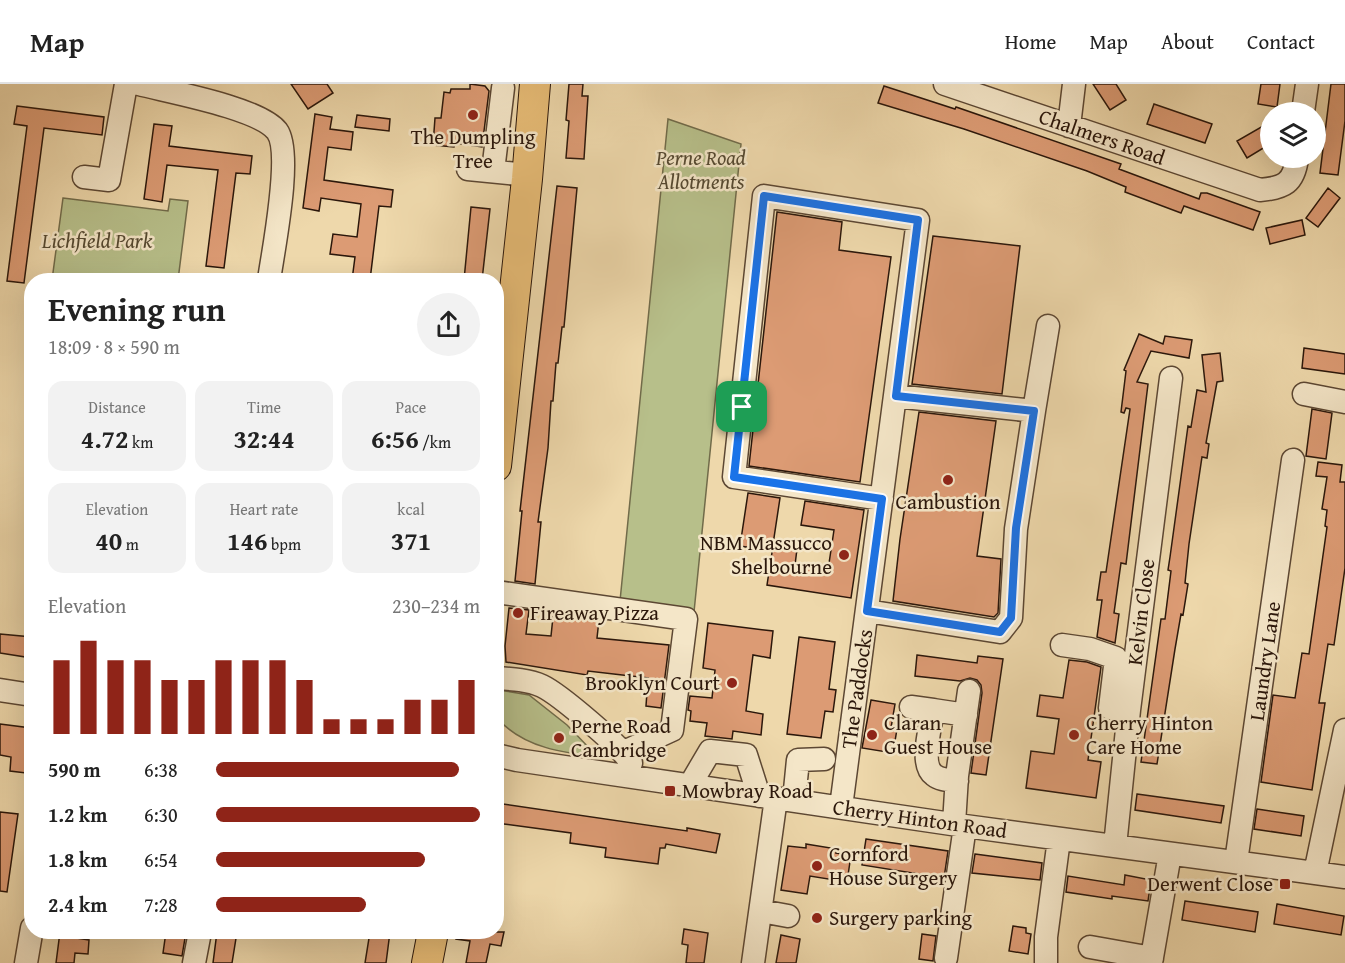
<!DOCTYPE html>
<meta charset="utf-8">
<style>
body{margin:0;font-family:"Gentium Book Plus",serif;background:#f2f2f2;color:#222;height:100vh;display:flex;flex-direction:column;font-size:22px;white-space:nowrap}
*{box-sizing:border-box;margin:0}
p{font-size:20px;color:#767676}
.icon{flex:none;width:33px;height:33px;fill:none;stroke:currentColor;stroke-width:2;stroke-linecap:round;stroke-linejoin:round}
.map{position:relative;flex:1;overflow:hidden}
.sheet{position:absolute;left:24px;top:189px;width:480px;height:666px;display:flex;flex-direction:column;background:#fff;border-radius:24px;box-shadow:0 6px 24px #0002}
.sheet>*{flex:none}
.controls{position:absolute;left:1260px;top:18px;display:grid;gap:12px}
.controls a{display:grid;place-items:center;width:66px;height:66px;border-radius:50%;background:#fff;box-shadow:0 6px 24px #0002;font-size:30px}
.pin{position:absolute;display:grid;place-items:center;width:51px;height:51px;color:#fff;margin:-26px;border-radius:12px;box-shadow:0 3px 9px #0006}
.round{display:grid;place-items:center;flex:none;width:63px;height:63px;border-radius:32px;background:#f2f2f2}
.summary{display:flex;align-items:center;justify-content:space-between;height:102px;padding:0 24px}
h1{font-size:33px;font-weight:700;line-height:45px}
.figures{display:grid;grid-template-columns:repeat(3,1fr);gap:9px;height:102px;padding:6px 24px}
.figures div{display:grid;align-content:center;border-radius:15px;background:#f2f2f2;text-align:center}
.figures b{font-size:26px;font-weight:700}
.figures small{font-size:16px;font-weight:400}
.figures p{font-size:16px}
.chart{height:168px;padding:12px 24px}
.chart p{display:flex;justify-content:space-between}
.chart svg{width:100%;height:108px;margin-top:6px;stroke:#8f2418;stroke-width:6}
ul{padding:0 24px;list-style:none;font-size:20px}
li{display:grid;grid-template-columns:96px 72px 1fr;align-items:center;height:45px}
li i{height:15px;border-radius:8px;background:#8f2418}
header{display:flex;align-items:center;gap:36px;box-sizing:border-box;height:84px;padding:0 30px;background:#fff;border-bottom:2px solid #e0e0e0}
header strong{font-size:28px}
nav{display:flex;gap:33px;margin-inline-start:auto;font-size:21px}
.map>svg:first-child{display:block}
.green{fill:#b7bf8a;stroke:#716b4a;stroke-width:1.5}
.building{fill:#dc9b74;stroke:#2b170b;stroke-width:1.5}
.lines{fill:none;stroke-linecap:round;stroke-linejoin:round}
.minor-casing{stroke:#5c4733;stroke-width:25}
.major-casing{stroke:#2b170b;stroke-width:32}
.minor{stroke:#f4e6c8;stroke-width:22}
.major{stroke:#e7bc76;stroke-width:30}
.route-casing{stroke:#fff;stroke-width:12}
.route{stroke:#1a73e8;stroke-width:8}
.poi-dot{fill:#8f2418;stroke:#f4e6c8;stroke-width:2}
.labels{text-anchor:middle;stroke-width:5;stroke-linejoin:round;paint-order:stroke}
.poi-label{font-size:21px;fill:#2b170b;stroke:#f4e6c8;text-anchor:start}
.street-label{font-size:21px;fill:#2b170b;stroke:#f4e6c8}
.park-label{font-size:21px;font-style:italic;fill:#554931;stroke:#f4e6c8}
</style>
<header>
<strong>Map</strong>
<nav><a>Home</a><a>Map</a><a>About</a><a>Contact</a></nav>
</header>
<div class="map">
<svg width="1345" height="879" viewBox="0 0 1345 879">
<rect width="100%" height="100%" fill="#eed8ab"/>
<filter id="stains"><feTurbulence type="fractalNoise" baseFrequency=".00333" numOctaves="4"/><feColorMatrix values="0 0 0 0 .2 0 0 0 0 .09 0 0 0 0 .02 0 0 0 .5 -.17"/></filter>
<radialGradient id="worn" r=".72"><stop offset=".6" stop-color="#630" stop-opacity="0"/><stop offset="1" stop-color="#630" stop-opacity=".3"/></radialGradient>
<!-- green -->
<path class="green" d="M668,35L741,60L694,528L620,517Z
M63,114L168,127L170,115L188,117L178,196H52Z
M499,606L529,611L567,641L594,669L601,673C564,669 524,664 498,635Z"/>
<!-- building -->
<path class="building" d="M291,0H327L333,9L308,25Z
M470,0L485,2L489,7L482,63L455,59L454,63L433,61L435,34H441L444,8L450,9L451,5H470Z
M569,0H583L582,12H588L584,75L566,74L569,37L566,36Z
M1093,0H1116L1126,16L1110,26Z
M1261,0H1280L1277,23L1258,20Z
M1331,0H1345V37L1338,91L1320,89Z
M884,2L955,25L956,23L1121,80L1119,85L1199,115L1201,109H1207L1260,128L1253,146L1184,122L1181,129L1125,108L1126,103L1087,87L964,45L878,19Z
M1154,20L1212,40L1205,59L1147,40Z
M17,22L104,33L102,51L44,44L24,199L7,197L27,42L14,40Z
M315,30L332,33L330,45L353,48L351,66L328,63L324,96L393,106L391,123L379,122L370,196H352L355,173L330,170L333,150L357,153L361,120L321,114L319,127L303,124Z
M357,31L390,35L389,47L355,43Z
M154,40L172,42L169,62L252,72L250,90L236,89L224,184L206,182L218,86L167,81L162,118L144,115Z
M1263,42L1270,55V60L1247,74L1237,57Z
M557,102L577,104L564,243H562L558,279H556L553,317H551L548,364L538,438H541L535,500L515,497L522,427H520Z
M1328,104L1340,114L1318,143L1306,134Z
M471,123L490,125L482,196H464Z
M777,128L842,138L839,166L891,173L860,398L749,382Z
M1302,136L1305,151L1270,160L1266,144Z
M933,152L1020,162L1002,310L912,300Z
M1139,250L1163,260L1165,252L1192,256L1189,274L1151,267L1137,298L1148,300L1126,480L1121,479L1114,529L1119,530L1115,559L1097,553L1102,516H1097L1101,488H1106L1130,325L1126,324L1124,329L1121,328L1126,287L1124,286Z
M1304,264L1345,270V290L1302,284Z
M1220,269L1223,297L1217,298L1206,359L1209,360L1207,374L1202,373L1189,460L1185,499L1188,500L1183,531L1181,530L1175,565L1157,680L1141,678L1161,535H1165L1171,487L1168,486L1170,473L1188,342L1191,343L1197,306L1206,308L1202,271Z
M1312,325L1332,329L1326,375L1306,372Z
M919,328L996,337L977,472L1001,475L998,529L994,533L893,517L900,455Z
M1318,378L1342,381L1340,398H1345V484L1334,561L1328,560L1324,587L1319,619H1325L1312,706L1261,698L1273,611L1295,614L1302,569L1309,570L1327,443L1325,442L1327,426L1322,425L1327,393L1316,392Z
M748,409L780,414L772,467L740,462Z
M805,417L864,426L851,514L767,501L773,462L797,465L795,481L828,486L834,446L801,441Z
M509,524L529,526L526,550L551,552L553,533L558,534V530L599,536L597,554L669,561L661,624L646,622L648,594L588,587L587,591L506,578L505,562Z
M708,539L773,547L770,574L753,571L746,627L763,630L761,651L733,647L732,655L705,652L707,639L690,637L691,627L688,626L690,612L712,614L715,586L703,584Z
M0,550L32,553V574L0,569Z
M799,553L835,558L829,605L836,606L833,628L825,627L821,654L787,650Z
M917,571L977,579L978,572L1003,575L986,691L971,689L982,609L981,601L977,596L970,594L960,597L915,592Z
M1069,576L1087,578L1101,583L1088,676L1101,678L1096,714L1026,704L1031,667L1054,670L1059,635L1037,632L1040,611L1063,614Z
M871,616L895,620L891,644L897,645L893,669L862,664Z
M0,640L31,644L26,689L10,687L11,673L0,671Z
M1137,710L1224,722L1221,739L1135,726Z
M496,719L687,747V744L720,750L716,769L666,760L665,764H660L658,780L605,773L606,764L570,759L571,749L496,739Z
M1257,725L1304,732L1301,752L1254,745Z
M0,728L18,730L7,808L0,807Z
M866,755L948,767L944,794L862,781Z
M806,760L837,765L836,769L851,771L847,798L810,792L807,810L781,806L788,762L806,764Z
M975,770L1042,779L1040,796L972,789Z
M1125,791L1151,796L1148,817L1112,812V815L1066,808L1068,792L1124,801Z
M1185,817L1258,828L1255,848L1182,836Z
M1277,820L1344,832L1341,851L1274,840Z
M1013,842L1026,844V849L1031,850L1028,870L1009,867Z
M684,845L708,849L704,879H686L688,861L682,860Z
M60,848L77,850V854L89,856L88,870L75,869L74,879H56Z
M166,848H186L182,872L163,869Z
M217,848H237L232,879H213Z
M370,848H390L386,879H365Z
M457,848H504L501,862L490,860L486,879H466L470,857L456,855Z
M922,850L936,852L933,877L919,875Z
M781,851L800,855L796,879H776Z"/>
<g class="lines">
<!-- minor casing -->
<g class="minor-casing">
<path id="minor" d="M139,0C170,8 259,24 277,47C293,69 273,167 269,196
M945,0L1260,106C1284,104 1294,99 1297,74
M1303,28L1307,0
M1069,42L1074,0
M468,85L527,91
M493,87L503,4
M84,93L109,96L126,0
M1304,310L1345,318
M1034,327L1048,242
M496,508L686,535L672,646L624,668
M867,527L1000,548L1011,534L1016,445L1034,327L895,312
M1062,561L1090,565L1116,574L1110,624L1129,626
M496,594C512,595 529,596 542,602C559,610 623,664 631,679
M0,606L32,611
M911,623L933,626
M496,671L517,676L965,742L1345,793
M957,697C949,696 940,696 934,691C919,680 931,642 933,626L966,631
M690,701L710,667L746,671L759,712
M794,716L798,676L824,675
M841,723L918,136L764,112L734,393L882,415
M954,740L957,692L969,607
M1115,762L1129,626L1171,294
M1236,778L1293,376
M1315,789L1345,646
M761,827L788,832
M1090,863L1152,874
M946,874L965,742
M26,879L32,844
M194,879L200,848
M753,879L776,714
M1046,879V853L1059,755
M1151,879L1170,770"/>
</g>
<!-- major casing -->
<g class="major-casing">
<path id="major" d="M496,382L527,95L535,0
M427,879L433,848"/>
</g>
<!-- minor -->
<use href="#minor" class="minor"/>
<!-- major -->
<use href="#major" class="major"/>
</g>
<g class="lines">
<!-- route casing -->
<g class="route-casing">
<path id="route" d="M764,112L918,136L896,312L1034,327L1016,444L1011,534L1000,548L867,527L882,415L734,393Z"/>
</g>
<!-- route -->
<use href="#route" class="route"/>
</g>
<!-- markers -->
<g class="poi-dot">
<circle cx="473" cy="31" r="6"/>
<circle cx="948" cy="396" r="6"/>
<circle cx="844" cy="471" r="6"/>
<circle cx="518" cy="529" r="6"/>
<circle cx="732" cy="599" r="6"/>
<circle cx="872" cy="651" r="6"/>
<circle cx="1074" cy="651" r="6"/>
<circle cx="559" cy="654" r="6"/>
<rect x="664" y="701" width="12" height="12" rx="3"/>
<circle cx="817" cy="782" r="6"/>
<rect x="1279" y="794" width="12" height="12" rx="3"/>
<circle cx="817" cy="834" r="6"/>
</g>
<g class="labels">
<!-- poi labels -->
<g class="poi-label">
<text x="473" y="60" text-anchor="middle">The Dumpling<tspan x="473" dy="24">Tree</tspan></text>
<text x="948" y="425" text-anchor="middle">Cambustion</text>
<text x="832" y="466" text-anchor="end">NBM Massucco<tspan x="832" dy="24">Shelbourne</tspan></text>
<text x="530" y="536">Fireaway Pizza</text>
<text x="720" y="606" text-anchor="end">Brooklyn Court</text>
<text x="884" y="646">Claran<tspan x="884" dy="24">Guest House</tspan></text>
<text x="1086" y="646">Cherry Hinton<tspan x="1086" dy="24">Care Home</tspan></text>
<text x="571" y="649">Perne Road<tspan x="571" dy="24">Cambridge</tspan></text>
<text x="682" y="714">Mowbray Road</text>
<text x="829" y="777">Cornford<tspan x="829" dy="24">House Surgery</tspan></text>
<text x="1273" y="807" text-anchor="end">Derwent Close</text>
<text x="829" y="841">Surgery parking</text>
</g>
<!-- street labels -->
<g class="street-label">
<text transform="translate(1102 53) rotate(19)" y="7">Chalmers Road</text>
<text transform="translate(1141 528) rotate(-83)" y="7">Kelvin Close</text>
<text transform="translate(1265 577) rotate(-82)" y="7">Laundry Lane</text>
<text transform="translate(857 605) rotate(-82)" y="7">The Paddocks</text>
<text transform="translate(920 735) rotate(8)" y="7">Cherry Hinton Road</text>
</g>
<!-- park labels -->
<g class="park-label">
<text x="701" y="81">Perne Road<tspan x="701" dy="24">Allotments</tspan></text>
<text x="97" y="164">Lichfield Park</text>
</g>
</g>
<rect width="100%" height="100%" filter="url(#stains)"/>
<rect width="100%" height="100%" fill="url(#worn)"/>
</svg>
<div class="controls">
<a><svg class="icon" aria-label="layers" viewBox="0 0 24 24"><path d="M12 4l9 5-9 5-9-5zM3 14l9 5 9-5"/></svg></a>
</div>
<div class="pin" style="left:742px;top:323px;background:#1e9e55"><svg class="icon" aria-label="arrive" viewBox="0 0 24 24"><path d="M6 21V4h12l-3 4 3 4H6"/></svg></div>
<section class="sheet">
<div class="summary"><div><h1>Evening run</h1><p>18:09 · 8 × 590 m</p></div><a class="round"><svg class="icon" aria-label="share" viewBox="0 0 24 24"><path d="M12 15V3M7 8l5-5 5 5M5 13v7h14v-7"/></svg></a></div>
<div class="figures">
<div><p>Distance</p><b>4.72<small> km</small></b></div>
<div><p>Time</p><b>32:44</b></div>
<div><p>Pace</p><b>6:56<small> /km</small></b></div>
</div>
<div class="figures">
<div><p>Elevation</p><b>40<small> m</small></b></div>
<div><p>Heart rate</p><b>146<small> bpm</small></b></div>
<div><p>kcal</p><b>371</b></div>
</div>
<div class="chart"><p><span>Elevation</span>230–234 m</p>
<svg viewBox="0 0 160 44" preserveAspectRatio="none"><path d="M5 44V14M15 44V6M25 44V14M35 44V14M45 44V22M55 44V22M65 44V14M75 44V14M85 44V14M95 44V22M105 44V38M115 44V38M125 44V38M135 44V30M145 44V30M155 44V22"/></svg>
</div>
<ul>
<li><b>590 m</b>6:38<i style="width:92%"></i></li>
<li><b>1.2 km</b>6:30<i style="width:100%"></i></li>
<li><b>1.8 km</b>6:54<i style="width:79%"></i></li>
<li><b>2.4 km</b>7:28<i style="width:57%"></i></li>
</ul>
</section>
</div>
